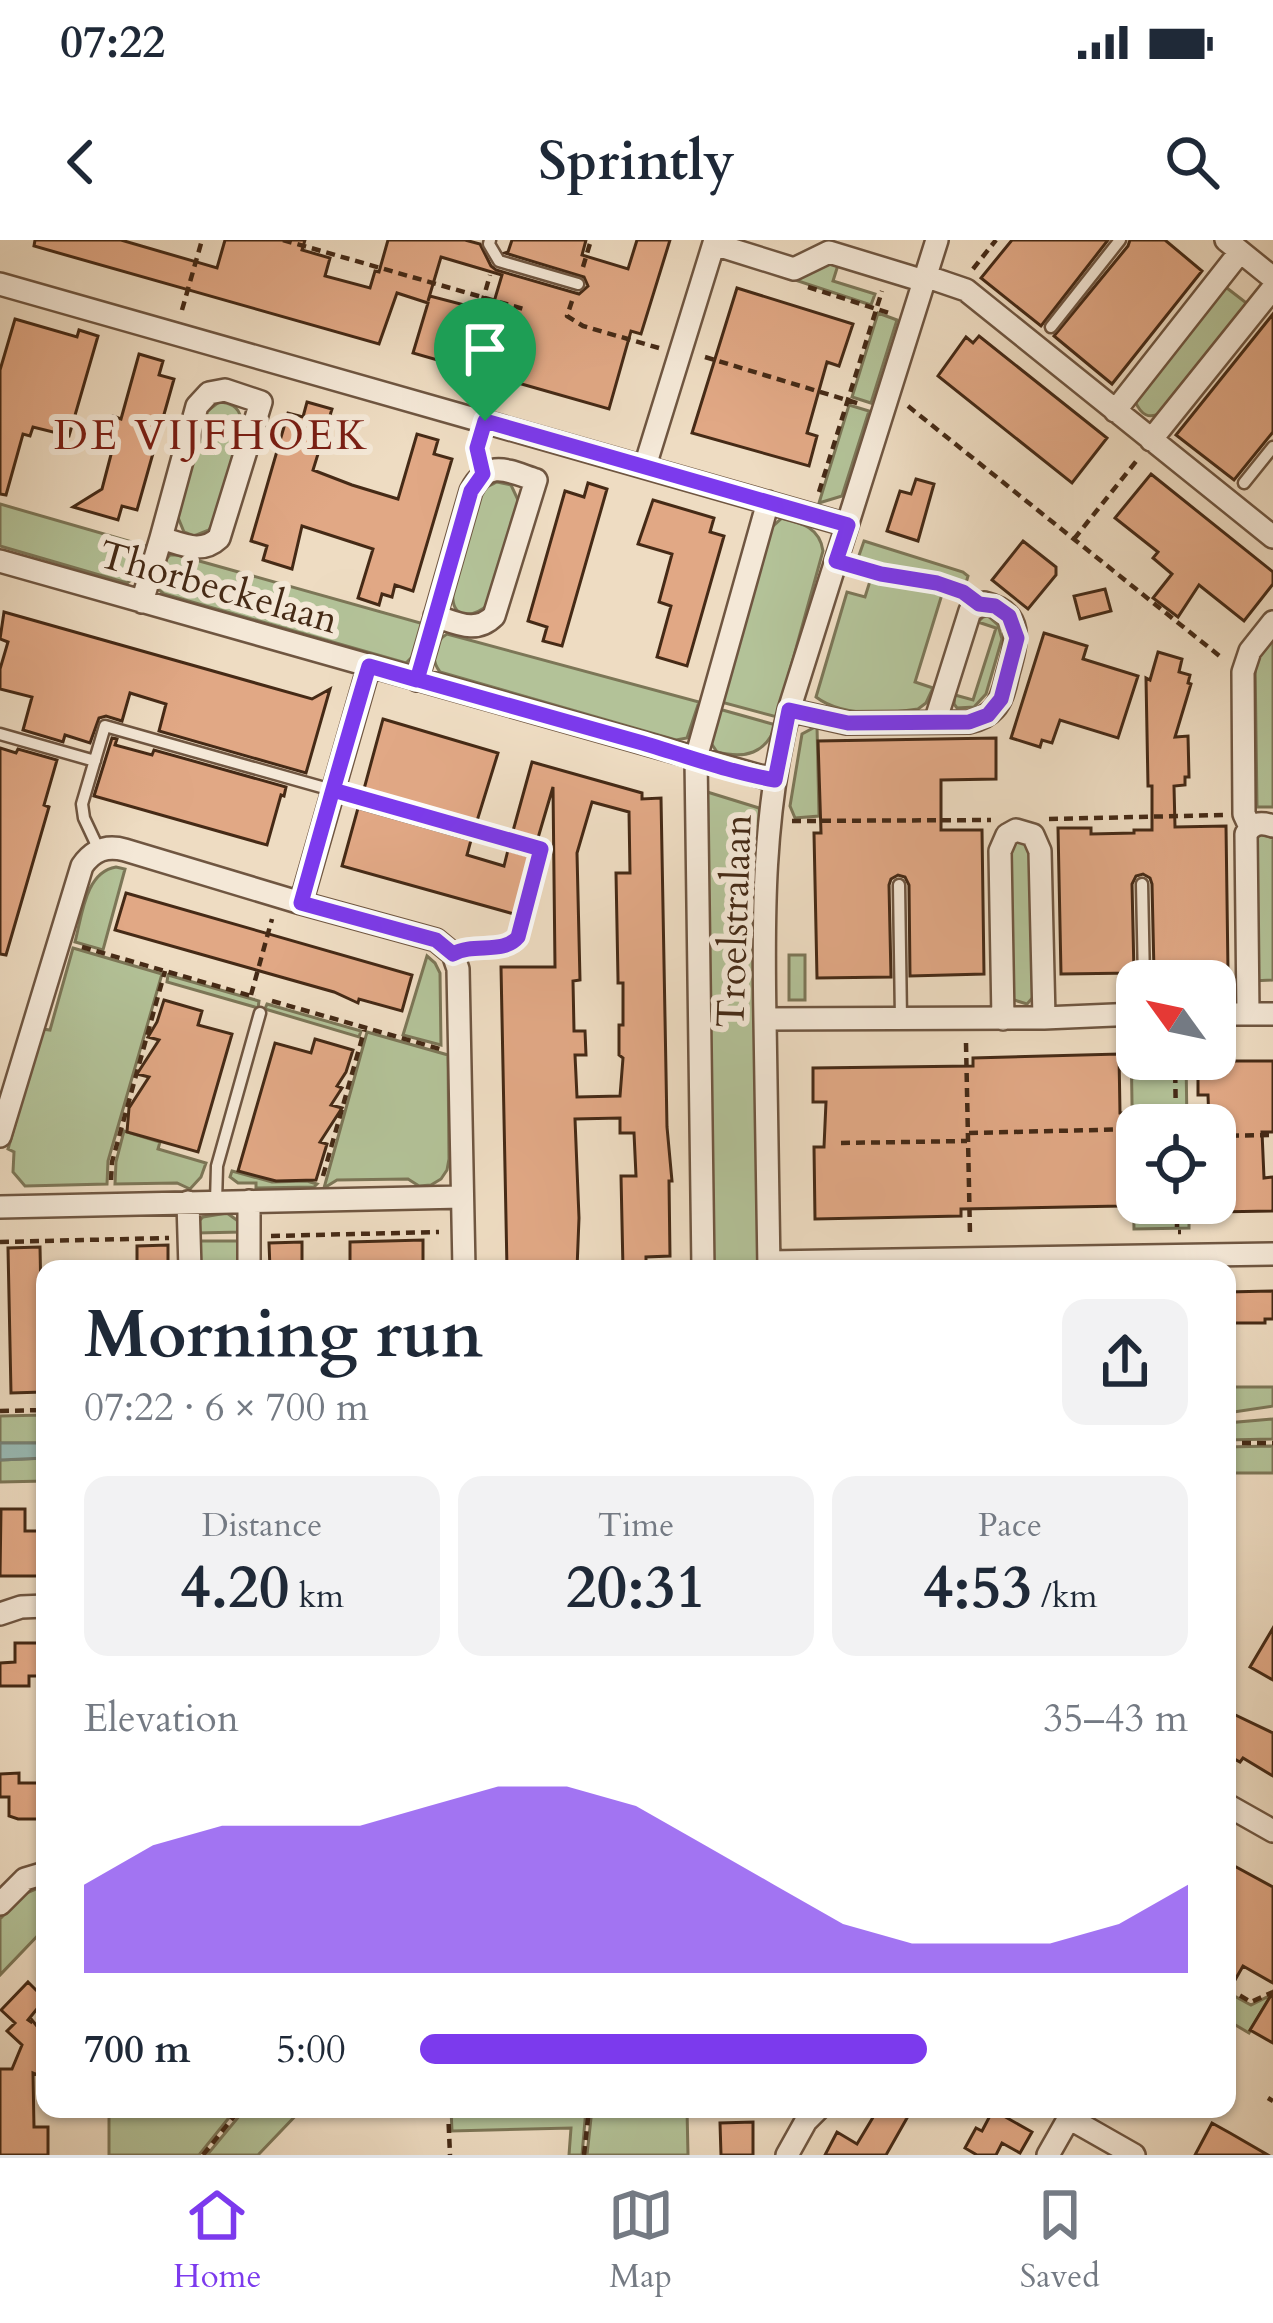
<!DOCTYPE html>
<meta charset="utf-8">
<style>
body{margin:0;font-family:Cardo,serif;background:#f2f2f3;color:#1f2937;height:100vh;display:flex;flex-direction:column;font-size:45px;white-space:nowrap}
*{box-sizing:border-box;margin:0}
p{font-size:39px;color:#747a83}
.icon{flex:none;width:66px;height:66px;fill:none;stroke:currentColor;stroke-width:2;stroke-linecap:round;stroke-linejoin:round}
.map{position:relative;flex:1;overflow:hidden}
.drawer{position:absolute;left:36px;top:1020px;width:1200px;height:858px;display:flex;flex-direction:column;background:#fff;border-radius:24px;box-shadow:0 3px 9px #0004}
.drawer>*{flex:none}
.needle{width:78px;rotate:303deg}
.tools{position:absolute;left:1116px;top:720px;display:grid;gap:24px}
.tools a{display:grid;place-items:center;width:120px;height:120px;border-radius:24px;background:#fff;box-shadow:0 3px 9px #0004;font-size:60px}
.pin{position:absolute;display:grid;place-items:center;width:102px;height:102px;color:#fff;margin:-123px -51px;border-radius:50% 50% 50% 0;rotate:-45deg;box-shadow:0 0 12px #0007}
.pin .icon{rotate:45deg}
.round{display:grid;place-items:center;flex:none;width:126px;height:126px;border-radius:24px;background:#f2f2f3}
.head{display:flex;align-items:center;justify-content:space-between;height:204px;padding:0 48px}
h1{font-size:66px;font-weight:700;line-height:90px}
.figures{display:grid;grid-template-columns:repeat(3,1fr);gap:18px;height:204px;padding:12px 48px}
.figures div{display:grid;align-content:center;border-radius:24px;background:#f2f2f3;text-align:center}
.figures b{font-size:60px;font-weight:700}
.figures small{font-size:33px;font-weight:400}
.figures p{font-size:33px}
.chart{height:336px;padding:24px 48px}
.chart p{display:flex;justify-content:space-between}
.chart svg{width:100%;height:216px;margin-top:12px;fill:#7c3aed;opacity:.7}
ul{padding:0 48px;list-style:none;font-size:39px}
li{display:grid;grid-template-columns:192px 144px 1fr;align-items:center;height:90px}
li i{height:30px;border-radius:15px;background:#7c3aed}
.status{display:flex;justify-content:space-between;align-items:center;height:84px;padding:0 60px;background:#fff;direction:ltr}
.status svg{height:33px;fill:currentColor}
header{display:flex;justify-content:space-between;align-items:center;height:156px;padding:0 48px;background:#fff;font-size:54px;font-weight:700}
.menu{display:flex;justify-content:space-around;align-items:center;height:168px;border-top:3px solid #e0e1e3;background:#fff;font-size:33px;color:#747a83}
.menu a{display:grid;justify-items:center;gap:6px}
.menu .active{color:#7c3aed}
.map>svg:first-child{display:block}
.green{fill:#b3c298;stroke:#7c7657;stroke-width:3}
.water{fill:#99bbb6;stroke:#778176;stroke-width:3}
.building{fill:#e1a885;stroke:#452a16;stroke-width:3;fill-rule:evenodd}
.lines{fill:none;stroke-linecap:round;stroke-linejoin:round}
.service-casing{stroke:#6f5641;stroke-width:15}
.minor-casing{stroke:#6f5641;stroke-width:26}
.path{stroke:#452a16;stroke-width:4.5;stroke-dasharray:9 6;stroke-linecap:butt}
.service{stroke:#f4e8d7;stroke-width:10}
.minor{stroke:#f4e8d7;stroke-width:21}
.route-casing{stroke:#fff;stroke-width:24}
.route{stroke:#7c3aed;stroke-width:15}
.labels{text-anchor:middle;stroke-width:12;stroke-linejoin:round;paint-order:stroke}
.street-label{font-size:39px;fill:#452a16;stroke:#f4e8d7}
.neighbourhood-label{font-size:42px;letter-spacing:3px;fill:#7a1f14;stroke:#f4e8d7}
</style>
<div class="status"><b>07:22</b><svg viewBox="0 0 49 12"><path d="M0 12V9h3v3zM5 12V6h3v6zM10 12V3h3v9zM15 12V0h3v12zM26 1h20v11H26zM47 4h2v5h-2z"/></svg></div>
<header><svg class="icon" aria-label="back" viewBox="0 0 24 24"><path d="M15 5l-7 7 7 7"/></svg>Sprintly<svg class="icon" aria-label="search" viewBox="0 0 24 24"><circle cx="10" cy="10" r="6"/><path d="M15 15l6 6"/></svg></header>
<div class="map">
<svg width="1273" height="1915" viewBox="0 0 1273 1915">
<rect width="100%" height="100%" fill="#eedcc2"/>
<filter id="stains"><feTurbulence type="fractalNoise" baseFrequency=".00167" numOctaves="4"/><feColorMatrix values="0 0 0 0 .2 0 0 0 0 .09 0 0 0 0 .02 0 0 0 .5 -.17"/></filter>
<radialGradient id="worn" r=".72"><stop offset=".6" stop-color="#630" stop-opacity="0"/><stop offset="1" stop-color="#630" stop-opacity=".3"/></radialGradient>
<!-- green -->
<path class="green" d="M829,23L838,25L833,41L875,54L871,65L795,40Z
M1223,45L1249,65L1162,172C1149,180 1141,175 1135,161Z
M878,73L897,80L871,163L852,157Z
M219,162C230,163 239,166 241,179C244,198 222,257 216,278L209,290L194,296L184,292L177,275L202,181L206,172Z
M849,165L869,171L842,256L819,263Z
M497,242L511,245L519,262L490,363C472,379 450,380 453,350C455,336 475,265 482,254C486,246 489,246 497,242Z
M0,264L146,306L138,335L127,343L0,306Z
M782,278C802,283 820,288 823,311L777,477L721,462L771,288Z
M864,301L963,332L968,336L964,350L938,340L856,324Z
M170,315H178L424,384L415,414L406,423L164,354L159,350C157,339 161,322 170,315Z
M854,330L936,345L962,355L943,351L915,442L933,448L926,463L918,469C886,474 842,477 816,457L847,352L865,357L871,338L854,332Z
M988,376L998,385L1002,399L986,454L974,467L957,468L954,464L955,455L973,460L996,388L978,382L983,377Z
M447,394L699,462L687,498L676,500L440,432C430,419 433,402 447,394Z
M1273,397V567H1257L1255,420Z
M719,469L776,485C766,514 745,519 717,512L711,503Z
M817,486L819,576L795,578L790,566L802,494Z
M704,551L759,568L761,578L755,651L754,700L760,1029H712Z
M1258,593L1273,598V740L1252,741L1254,596Z
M1014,598L1031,603L1035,755L1027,764L1011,759L1007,606Z
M116,627L125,629L103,710L75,702C82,676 85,632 116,627Z
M73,708L162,734L108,921L107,944L25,946L13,932L14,912L8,909L42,789L50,790Z
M789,715H805V760H789Z
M427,716L435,723L440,733L441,805L403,795Z
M168,735L259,761L258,768L167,742Z
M267,764L361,791L359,797L265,769Z
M367,792L448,815L449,919L447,930L441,939L431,945L419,946L408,939L337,940L324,948Z
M1131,800H1137V819H1186L1187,885H1137V963H1189V988L1134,989Z
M124,891L160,902L158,909L206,923L201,937L190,949L177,943L115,944L116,922Z
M232,931L272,942L307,941L317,944L314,947L256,948V943H238L230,937Z
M227,973L238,981L241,992L197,993L199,981L203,977Z
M197,1001H241L242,1029H198Z
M1227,1147H1273V1166L1227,1173Z
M45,1175V1203H0V1176Z
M1273,1179V1199L1227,1200V1183Z
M1273,1206V1233H1227V1207Z
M45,1218V1241L0,1242V1220Z
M45,1645V1688L0,1735V1679L24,1654Z
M1227,1752L1251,1765L1271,1755L1249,1793L1227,1780Z
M109,1869H236L199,1915H109Z
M245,1869H302L258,1915H207Z
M451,1869H586L582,1915H569L571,1888L452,1891Z
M592,1869H687L688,1915H587Z"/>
<!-- water -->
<path class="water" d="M0,1203H45V1218L0,1220Z"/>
<!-- building -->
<path class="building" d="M35,0H121L217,28L225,0H305L302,10L330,18L325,36L370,48L375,31L379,32L388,0H465L480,4L491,26L496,30L579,54L588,46L584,37L505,13L508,12L512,0H586L582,15L628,29L637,0H670L641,94L631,91L609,169L413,113L428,63L397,53L379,104L34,6ZM441,17L502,35L491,72L430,56L428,61Z
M1012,0H1108L1041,86L981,38Z
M1130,0H1165L1202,31L1112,144L1054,96L1128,6Z
M737,48L853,84L839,126L827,122L807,193L817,196L809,226L692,193Z
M1273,74V192L1234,240L1176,195Z
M15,79L77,97L79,90L98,96L69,196L33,187L30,196L23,194L6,255L0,254V130Z
M979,96L1107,198L1072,243L938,136L966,97L973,103Z
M139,114L163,121L159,135L174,139L137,270L122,266L118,280L73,267L102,249L113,207L106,205L113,176L121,179Z
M307,162L332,169L313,230L352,245L398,259L417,194L438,200L434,214L452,219L413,351L395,345L392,357L382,354L379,365L358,358L373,309L302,286L292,329L263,320L267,306L251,301L288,173L303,177Z
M1151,234L1273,332V344L1244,381L1199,345L1178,377L1153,358L1172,334L1153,318L1158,312L1115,278Z
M916,239L934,244L918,301L887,291L900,251L911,254Z
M588,243L607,249L562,406L543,401L547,387L528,381L565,251L584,257Z
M653,260L714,278L710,292L724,296L687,426L657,417L671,366L659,362L672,314L638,304Z
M1023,301L1056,327V335L1028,369L992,340Z
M1105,349L1111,371L1080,379L1074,356Z
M4,372L312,459L330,449L306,533L159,491L166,464L130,453L122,481L106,476L99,478L90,503L65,495L63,502L23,490L32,457L0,449V429L8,402L0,399Z
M1044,393L1087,406L1083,419L1138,436L1118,498L1060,480L1052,503L1042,500L1040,507L1011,498Z
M1158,412L1182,419L1179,432L1190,435L1188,443L1191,444L1175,497L1188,496L1189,537H1185V545L1174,546L1175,587L1226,586L1228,731L1154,732L1152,644L1150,638L1143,634L1136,636L1132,644L1134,733L1061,734L1058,588H1091V594L1134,593V590H1152V546H1148L1146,438L1150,440Z
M383,479L498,513L477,581L364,549Z
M112,498L117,499L115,505L152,515L154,510L286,547L284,556L281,555L267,605L94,556Z
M996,498V539L941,540V590H982L984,734L910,736L909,645L905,637L898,635L891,639L889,645L891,737L817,738L814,593H821L818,501Z
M0,508L16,513L18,509L57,520L44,565L49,567L6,715L0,714Z
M532,522L642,553V559L661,558L667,887L672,941H669L670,1016L646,1017V1029H623L621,936H636L634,893H620V878L575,879L579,978L577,1029H507L501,727H555L553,547L538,598L513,591ZM592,562L629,572L630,633H616L618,739V743H623V785H619V815L623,818L620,856L577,857L575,815H586L585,791H574L573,741L580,740L577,613Z
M358,568L471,600L467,615L504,626L508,610L529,616L514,674L342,626Z
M126,653L412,735L402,771L359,759L358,763L334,752L115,690Z
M164,760L202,771L198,785L232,794L198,912L127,892L129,868L149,837L137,834L159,800L148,797L157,782Z
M315,799L353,810L346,832L337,846L342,848L331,865L342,868L320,902L327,904L316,940L276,941L238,931L275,803L311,813Z
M1119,814L1120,873H1130L1131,944H1121V966L961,969V976L815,979L814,907H824L826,862H813V828L973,826V818Z
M1198,821H1273V892H1262L1264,938L1273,937V971L1215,972V938H1234L1233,893H1215V885H1209L1208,855H1198Z
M423,1000V1029L350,1026V1002Z
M302,1002V1029H270L269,1003Z
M168,1005V1029H137V1006Z
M40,1007L43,1152L11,1153L8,1008Z
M1273,1051V1079H1265V1083H1227V1052Z
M1,1269H25V1291H45V1336H0Z
M1273,1388V1440L1250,1427Z
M15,1403H45V1436H29V1446H0V1423L15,1422Z
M1227,1471L1273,1493V1536L1243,1518L1240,1522L1227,1515Z
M19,1533V1543H45V1579H18L9,1576V1557H0V1534Z
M1227,1622L1273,1647V1743L1243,1726L1227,1754Z
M28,1742L45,1759L28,1780L31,1782L32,1780L45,1796V1838L33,1833L34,1887H48V1915H0V1829H12L22,1805L7,1791L15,1783L1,1770Z
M1273,1752V1803L1250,1790Z
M878,1869H893L907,1878L886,1915H825L837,1892L857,1904Z
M993,1870L1032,1892L1020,1913L1002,1903L996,1915H977L965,1908L976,1888L982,1891Z
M753,1882V1915H721L720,1883Z
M1212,1883L1230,1893L1268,1915H1195Z"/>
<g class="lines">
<!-- service casing -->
<g class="service-casing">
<path id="service" d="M490,0L489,4L499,21L578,44
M1051,87L1120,0
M1244,243L1273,207
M0,494L95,521
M99,610L84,578L82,564L105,486L541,609L518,697C503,715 474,702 453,714
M1142,644L1144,741
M899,645L901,779
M216,962L217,926L260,773"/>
</g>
<!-- minor casing -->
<g class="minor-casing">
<path id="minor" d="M1226,0L1273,38
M714,4L794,29L829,12L924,41
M925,36L966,50L1273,297
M0,44L847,285
M225,150L261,162L219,298C201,315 182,304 161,298L197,166L209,153Z
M1115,171L1240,12
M1151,200L1273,48
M645,226L715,0
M0,321L774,540
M142,362L161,298
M417,440L471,251C488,218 508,231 536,240L494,376C476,394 457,383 435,376
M789,470L847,483L969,482C979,480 987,477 994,469C1003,459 1005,445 1008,433C1017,401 1025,373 984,363L970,371L935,482
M1250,587L1244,574L1243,432L1250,411L1273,382
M301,663L369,426
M1215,774H1273
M1248,774L1246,594C1252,583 1261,582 1273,586
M765,779L1044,778L1137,774
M1003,779L1000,611L1007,595L1016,590L1033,595L1040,611L1044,778
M0,896L82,626C93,610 107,605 125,610L301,663L436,700L453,714L458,729L464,1029
M249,961V1029
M188,962L190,1029
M0,967L462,957
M769,1022L1273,1014
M703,1029L696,518L768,262
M769,1029C768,946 767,863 765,781C763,676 763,573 789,470L937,0
M0,1374L21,1367L45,1366
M1227,1565L1273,1591
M0,1664L25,1639L45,1633
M1067,1869L1069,1878L1134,1915
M787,1915L806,1881L818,1869
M1048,1915L1069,1878"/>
</g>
<!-- path -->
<path class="path" d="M283,0L527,70
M583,27L591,0
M973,29L996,0
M808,47L889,73
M572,61L567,76L583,86L659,108
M182,70L202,0
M705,117L860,164
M457,151L490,35
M908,166L1222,418
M819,252L882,51
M1074,299L1138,219
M859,328L937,343L959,351
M1049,579L1224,575
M792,581L991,580
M82,707L255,757
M251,755L272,679
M272,761L440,809
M966,803L970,995
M1175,819L1176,885
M969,893L1137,889
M1215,896L1273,895
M841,903L967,901
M323,936L365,788
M111,940L112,922L165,731
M1177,963V992H1181
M271,996L439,992
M0,1002L169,998
M0,1171L45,1170
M1227,1203H1273
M1227,1748L1251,1762L1273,1752
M1268,1858L1273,1861
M448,1869L450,1915
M203,1915L240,1869
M584,1915L589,1869"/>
<!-- service -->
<use href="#service" class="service"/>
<!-- minor -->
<use href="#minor" class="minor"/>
</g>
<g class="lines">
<!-- route casing -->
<g class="route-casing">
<path id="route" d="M485,181L477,208L483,234L471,251L417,440L369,426L333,550L541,609L518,697C503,715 474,702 453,714L436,700L301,663C323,584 345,505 369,426C459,452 549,477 639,502C684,515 729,532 775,540L789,470L848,483L969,482L988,475L1001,459L1017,398L1009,376L995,366L979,364L963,352L937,343L881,334L836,321L848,285L485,181"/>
</g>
<!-- route -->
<use href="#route" class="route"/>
</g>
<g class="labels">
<!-- street labels -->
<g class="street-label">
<text transform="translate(219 346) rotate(16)" y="14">Thorbeckelaan</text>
<text transform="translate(733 681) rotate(-88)" y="14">Troelstralaan</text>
</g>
<!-- neighbourhood labels -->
<g class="neighbourhood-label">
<text x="212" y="209">DE VIJFHOEK</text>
</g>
</g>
<rect width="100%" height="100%" filter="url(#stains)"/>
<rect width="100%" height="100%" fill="url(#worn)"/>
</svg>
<div class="tools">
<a><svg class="needle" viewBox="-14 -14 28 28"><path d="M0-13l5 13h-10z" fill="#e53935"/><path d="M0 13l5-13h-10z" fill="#747a83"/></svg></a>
<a><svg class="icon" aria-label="locate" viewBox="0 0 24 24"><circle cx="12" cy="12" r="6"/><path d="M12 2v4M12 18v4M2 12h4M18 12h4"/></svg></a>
</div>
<div class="pin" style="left:485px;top:181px;background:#1e9e55"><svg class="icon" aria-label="arrive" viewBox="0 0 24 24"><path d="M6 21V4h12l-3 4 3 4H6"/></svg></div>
<section class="drawer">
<div class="head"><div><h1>Morning run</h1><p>07:22 · 6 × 700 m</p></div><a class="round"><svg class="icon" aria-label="share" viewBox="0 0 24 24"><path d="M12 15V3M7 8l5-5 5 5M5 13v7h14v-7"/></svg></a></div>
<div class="figures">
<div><p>Distance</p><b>4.20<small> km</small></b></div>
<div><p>Time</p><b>20:31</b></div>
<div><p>Pace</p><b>4:53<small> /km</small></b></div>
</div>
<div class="chart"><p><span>Elevation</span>35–43 m</p>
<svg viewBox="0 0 160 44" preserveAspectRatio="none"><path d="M0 44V26L10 18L20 14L30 14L40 14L50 10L60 6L70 6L80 10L90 18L100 26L110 34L120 38L130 38L140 38L150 34L160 26V44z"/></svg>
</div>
<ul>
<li><b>700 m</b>5:00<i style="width:66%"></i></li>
</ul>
</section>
</div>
<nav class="menu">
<a class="active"><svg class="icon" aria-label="home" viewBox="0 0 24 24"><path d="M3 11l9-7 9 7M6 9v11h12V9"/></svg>Home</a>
<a><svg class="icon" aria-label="map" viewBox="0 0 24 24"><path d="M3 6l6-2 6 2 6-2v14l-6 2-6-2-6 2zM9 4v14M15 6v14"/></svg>Map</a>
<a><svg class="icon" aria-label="saved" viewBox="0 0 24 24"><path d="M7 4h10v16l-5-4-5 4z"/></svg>Saved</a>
</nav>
